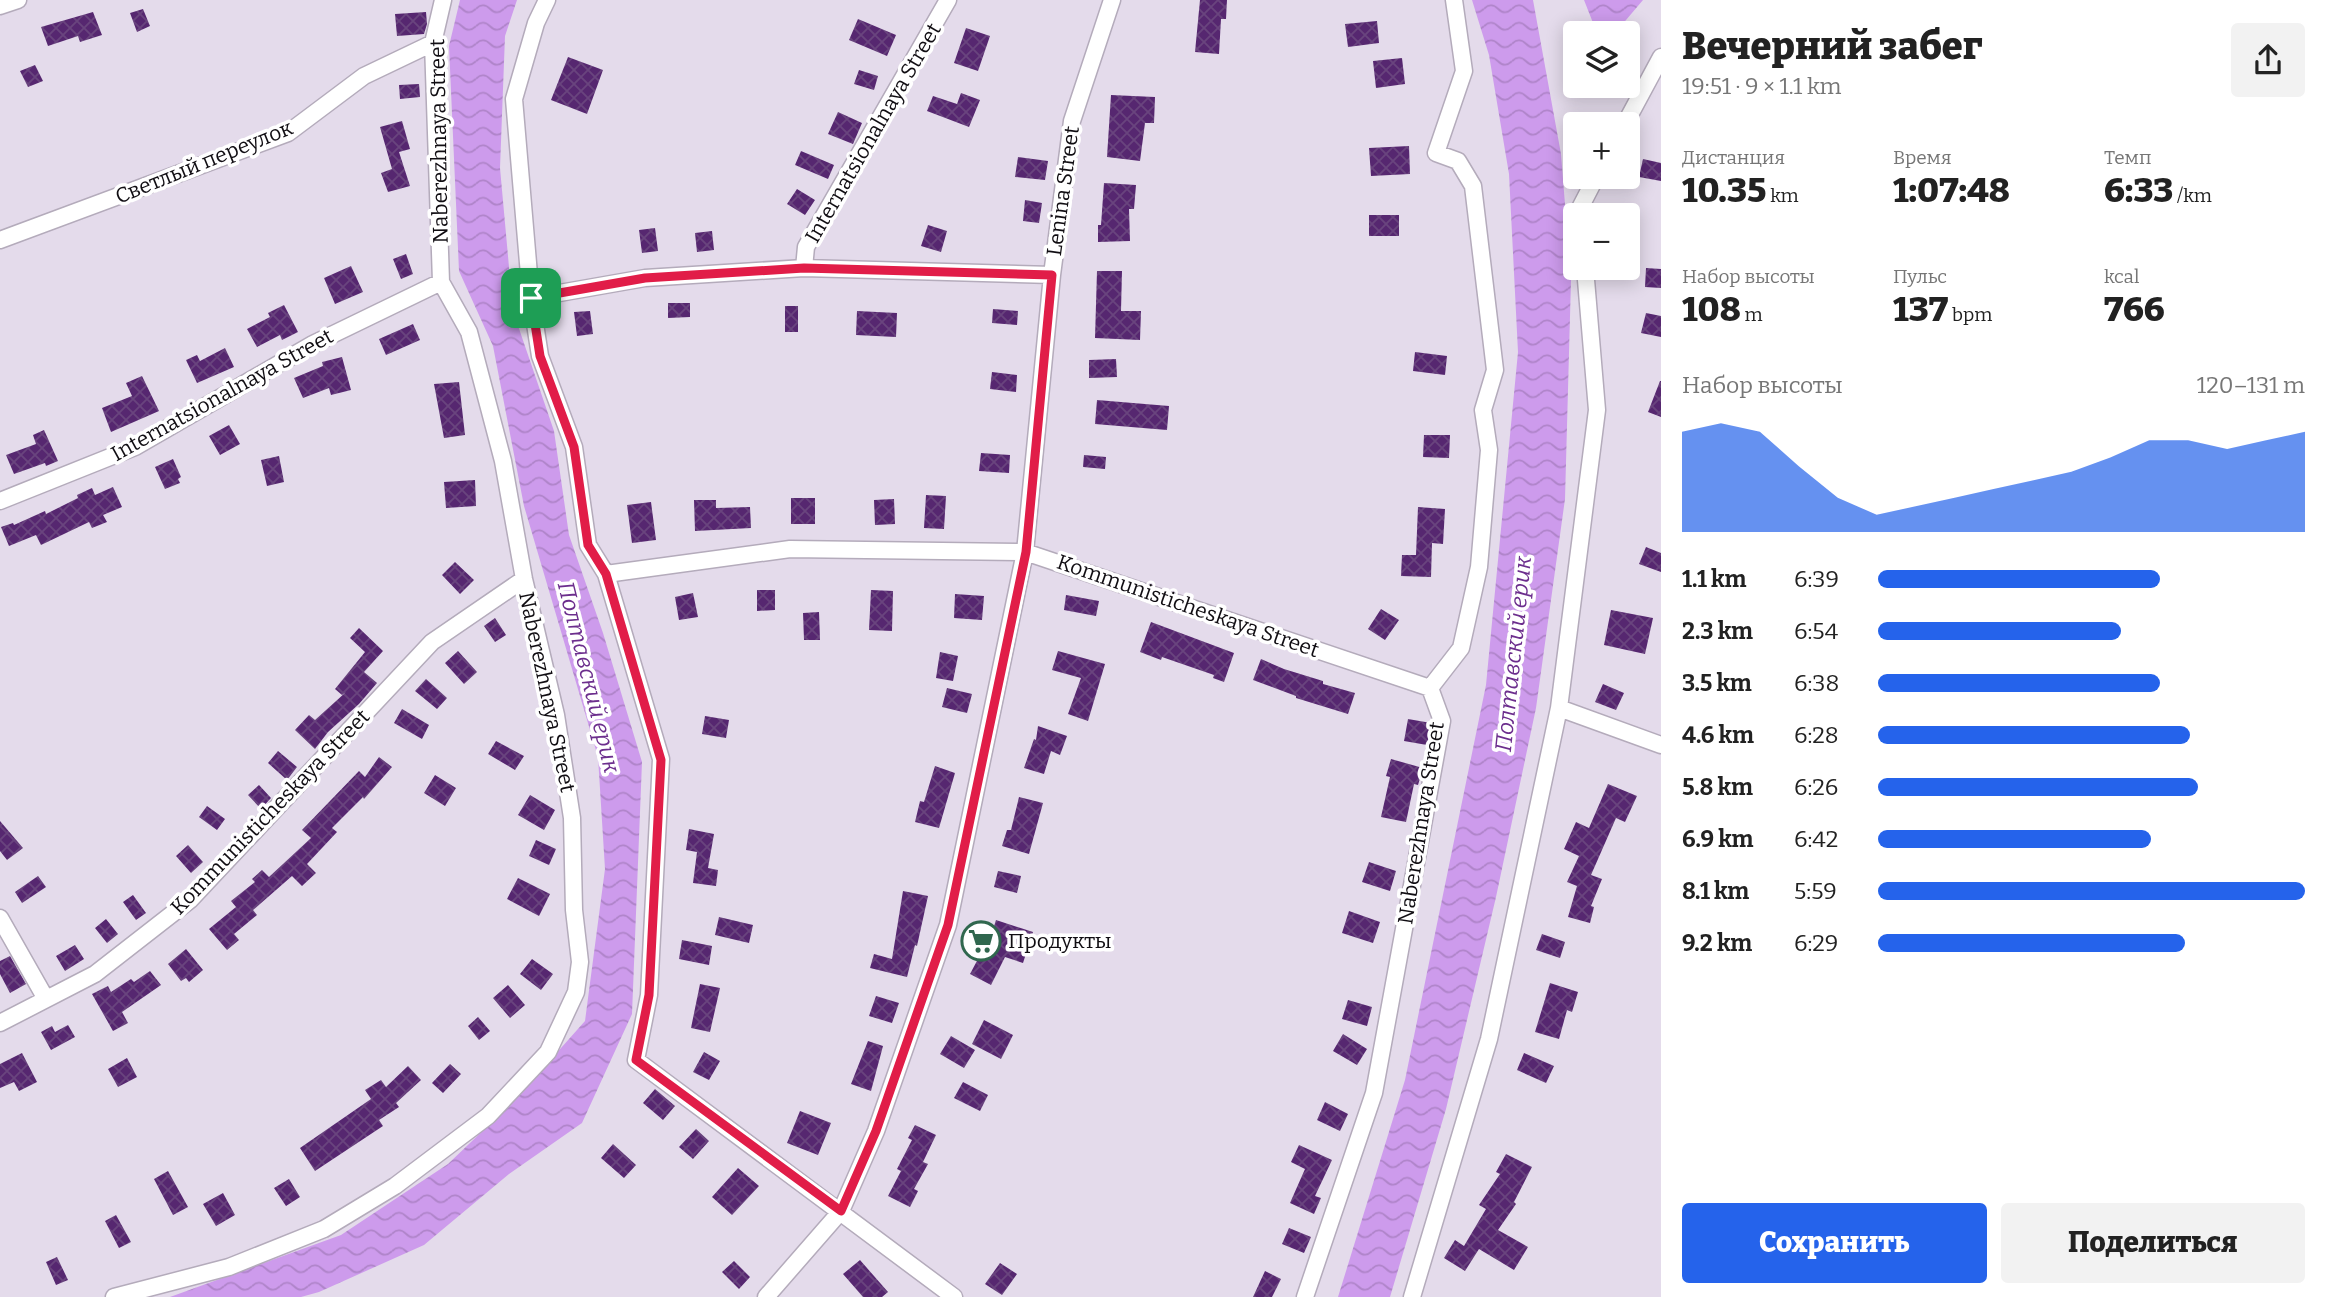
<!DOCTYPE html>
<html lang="ru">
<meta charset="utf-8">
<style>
body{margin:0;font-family:Bitter,serif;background:#f2f2f2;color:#222;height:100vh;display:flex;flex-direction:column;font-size:26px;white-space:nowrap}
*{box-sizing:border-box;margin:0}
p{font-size:23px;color:#767676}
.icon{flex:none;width:38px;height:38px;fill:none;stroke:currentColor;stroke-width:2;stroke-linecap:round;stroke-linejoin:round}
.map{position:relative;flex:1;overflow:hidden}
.details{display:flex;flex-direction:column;background:#fff;width:665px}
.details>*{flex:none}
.buttons{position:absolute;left:1563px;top:21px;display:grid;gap:14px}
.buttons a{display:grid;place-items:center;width:77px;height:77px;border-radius:7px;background:#fff;box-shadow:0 4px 18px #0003;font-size:35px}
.pin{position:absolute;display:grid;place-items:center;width:60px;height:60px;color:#fff;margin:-30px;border-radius:14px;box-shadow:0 4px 10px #0006}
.round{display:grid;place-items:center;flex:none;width:74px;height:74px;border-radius:7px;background:#f2f2f2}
.head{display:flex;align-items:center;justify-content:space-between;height:119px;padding:0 21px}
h1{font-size:38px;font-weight:800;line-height:52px}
.figures{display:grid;grid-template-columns:repeat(3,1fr);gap:10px;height:119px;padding:7px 21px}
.figures div{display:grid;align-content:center}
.figures b{font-size:35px;font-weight:800}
.figures small{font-size:19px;font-weight:400}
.figures p{font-size:19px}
.chart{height:196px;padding:14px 21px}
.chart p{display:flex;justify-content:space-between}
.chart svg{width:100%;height:126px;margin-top:7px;fill:#2563eb;opacity:.7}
.action{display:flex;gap:14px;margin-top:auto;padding:14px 21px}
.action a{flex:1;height:80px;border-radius:7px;background:#2563eb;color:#fff;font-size:28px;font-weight:800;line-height:80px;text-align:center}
.action a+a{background:#f2f2f2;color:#222}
ul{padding:0 21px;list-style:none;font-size:23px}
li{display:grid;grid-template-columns:112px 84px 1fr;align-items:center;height:52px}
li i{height:18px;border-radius:9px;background:#2563eb}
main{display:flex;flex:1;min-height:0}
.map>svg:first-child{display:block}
.water{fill:url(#water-waves)}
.building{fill:url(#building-cross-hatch)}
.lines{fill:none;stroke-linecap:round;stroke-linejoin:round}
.minor-casing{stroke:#b4abbb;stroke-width:19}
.minor{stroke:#fff;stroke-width:16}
.route-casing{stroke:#fff;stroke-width:14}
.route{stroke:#e11d48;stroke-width:9}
.labels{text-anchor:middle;stroke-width:7;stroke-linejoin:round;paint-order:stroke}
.street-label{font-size:21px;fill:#100d12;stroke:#fff}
.poi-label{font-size:21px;fill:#100d12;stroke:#fff;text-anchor:start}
.water-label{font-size:23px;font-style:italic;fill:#6c2e8d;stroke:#fff}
</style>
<main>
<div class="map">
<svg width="1661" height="1297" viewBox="0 0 1661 1297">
<defs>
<pattern id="water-waves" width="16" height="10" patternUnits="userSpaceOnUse" patternTransform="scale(1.75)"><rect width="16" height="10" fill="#cd9bec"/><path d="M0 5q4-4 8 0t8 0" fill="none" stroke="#af84c9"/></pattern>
<pattern id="building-cross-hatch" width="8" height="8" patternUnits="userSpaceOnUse" patternTransform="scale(1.75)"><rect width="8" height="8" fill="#562770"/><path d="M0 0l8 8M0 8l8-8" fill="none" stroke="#69447e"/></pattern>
</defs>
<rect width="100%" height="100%" fill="#e4dbeb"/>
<!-- water -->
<path class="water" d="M460,0H517L505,36L500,168L513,311L554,431L569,535L603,633L642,762L632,1014L582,1123L509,1174L424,1245L319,1292L301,1297H170L341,1235L448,1164L513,1102L585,1021L605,869L598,757L524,506L493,346L459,271L449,46Z
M1472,0H1533L1561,154L1571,280L1565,499L1536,708L1496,897L1446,1109L1390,1297H1338L1405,1080L1486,685L1518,352L1509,174L1489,55Z
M1584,0H1643L1615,33H1597Z"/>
<!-- building -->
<path class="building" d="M1200,0H1227L1226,19H1221L1219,54L1195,52Z
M143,9L150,26L137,32L130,13Z
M93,12L102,35L80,42L78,36L48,46L41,27Z
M426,12L427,24L424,34L397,36L395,14Z
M858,19L896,35L887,56L849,40Z
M1377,21L1379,43L1348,47L1345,24Z
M966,28L990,36L978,71L954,63Z
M568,57L603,70L587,114L551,100Z
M1402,58L1405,84L1376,88L1373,61Z
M35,65L43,81L28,87L20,71Z
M859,70L878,76L874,90L854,84Z
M419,84L420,97L400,99L399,85Z
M961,93L980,100L969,127L927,111L933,96L957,104Z
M1111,95L1155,97L1154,123H1145L1140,161L1107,157Z
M838,112L862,123L853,144L828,134Z
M402,121L410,149L399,152L410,186L388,192L381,173L392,169L380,127Z
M1409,146L1410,174L1371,176L1369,148Z
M801,151L834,165L828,179L795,165Z
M1018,157L1048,161L1045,180L1015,177Z
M1643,159L1661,163V181L1639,177Z
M1104,183L1136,185L1134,209H1129L1130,241L1098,242V225H1101Z
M797,189L815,200L805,215L787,204Z
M1025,200L1042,203L1039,223L1023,221Z
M1369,215H1399V236H1369Z
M928,225L947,231L941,252L921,246Z
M655,228L658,251L642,253L639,230Z
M712,231L714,250L697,252L695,233Z
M406,254L413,274L401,279L393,259Z
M351,266L363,292L335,304L324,278Z
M1646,268L1661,269V288L1645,287Z
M1097,271H1122L1121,311H1141L1140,340L1095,338Z
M668,303H690V317L668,318Z
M284,305L298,332L282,340L280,335L257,347L247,329L270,317L268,313Z
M785,306H798V332H785Z
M993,309L1018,311L1017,325L992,323Z
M590,311L593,334L577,336L574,312Z
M857,311L897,313L896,337L856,335Z
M1646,313L1661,316V337L1641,333Z
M413,324L420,340L386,355L379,339Z
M225,348L234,367L197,383L186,360L197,355L200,361Z
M1415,352L1447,356L1445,375L1413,371Z
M342,357L351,390L331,395L329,388L303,398L294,378L323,366L322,362Z
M1116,359L1117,377L1089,378V360Z
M992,372L1017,375L1016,392L990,389Z
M142,376L159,411L111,432L102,408L132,396L126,383Z
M1660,381H1661V417L1648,412Z
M459,382L465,435L444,438L434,384Z
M1097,400L1169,406L1167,430L1095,424Z
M229,425L240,444L220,455L209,436Z
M44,430L58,461L46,466L45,463L14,474L6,455L36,444L33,435Z
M1424,435H1450L1449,458L1423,457Z
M981,453L1010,455L1009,473L979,471Z
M1084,455L1106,457L1105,469L1083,467Z
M279,456L284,482L267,486L261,460Z
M173,459L181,477L178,479L180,483L165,489L155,467Z
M475,480L476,506L446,508L444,482Z
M113,487L122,507L103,515L107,522L92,528L89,522L41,545L36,535L9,546L1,527L13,523L14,525L45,511L46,514L78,498L77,495L92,488L95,495Z
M926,495L946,496L944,529L924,528Z
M791,498H815V524H791Z
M894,499L895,524L875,525L874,500Z
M694,500H716V508L750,507L751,528L695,531Z
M651,502L656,540L632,543L627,505Z
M1418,507L1445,509L1443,544L1432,543L1431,577L1401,576L1402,555H1416Z
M1646,547L1661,553V572L1639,564Z
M455,562L474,580L460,594L442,575Z
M757,590H775V610L757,611Z
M871,590L893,591L892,631L869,630Z
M693,593L698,617L679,620L675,597Z
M955,594L984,596L982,620L954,618Z
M1066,595L1099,601L1096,616L1064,610Z
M1381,609L1399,620L1385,640L1368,629Z
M1611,610L1653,618L1645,654L1604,645Z
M819,612L820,640H804L803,613Z
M495,618L506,635L495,642L484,626Z
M1151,622L1234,653L1224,682L1213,678L1214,675L1162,657L1161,660L1140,652Z
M359,628L383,651L364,672L377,683L359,704L328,732L315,749L295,730L309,715L315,720L346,692L342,695L335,689L365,652L350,638Z
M458,651L477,672L464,684L445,663Z
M1058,651L1105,664L1088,721L1068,714L1081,678L1052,670Z
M940,652L958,656L953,681L936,678Z
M1261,659L1284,669L1323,681V684L1355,693L1348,714L1296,698V696L1253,680Z
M426,679L447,698L437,709L415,691Z
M1603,684L1624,693L1616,710L1595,702Z
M947,688L972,694L967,713L942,707Z
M402,709L429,725L422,739L394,723Z
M705,716L729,720L726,738L702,734Z
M1408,719L1431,723L1427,745L1404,741Z
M1038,726L1067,736L1060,755L1051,751L1044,774L1024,768L1034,739L1036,740Z
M496,741L524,756L515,770L488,754Z
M278,751L297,767L287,780L268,763Z
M379,757L392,767L364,799L363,797L332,828L337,832L307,864L316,873L302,886L292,876L253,910L257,915L234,934L239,940L227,950L209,929L236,907L231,901L255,882L252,879L262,870L269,877L311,838L302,830L359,771L365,777Z
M1391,759L1423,768L1418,785L1414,784L1406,822L1381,817L1390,777L1386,776Z
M935,766L955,773L939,828L915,822L920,801L924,802Z
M435,775L456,788L445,806L424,793Z
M1608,784L1637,796L1625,822L1616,818L1591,875L1602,879L1591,906L1594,907L1590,923L1568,917L1577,886L1567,882L1579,856L1564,849L1576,822L1589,828Z
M259,785L271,798L261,809L248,795Z
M530,795L555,810L544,830L518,815Z
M1019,797L1043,803L1029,854L1002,846L1007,830H1011Z
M207,806L225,819L217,830L199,817Z
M0,821L23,848L7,860L0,851Z
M689,829L714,834L708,868L718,870L716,886L693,883L697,852L686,850Z
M536,840L556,849L549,865L529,856Z
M188,845L203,862L191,873L176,856Z
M1369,862L1396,871L1390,891L1362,882Z
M998,871L1021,876L1017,893L994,887Z
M38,876L46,887L22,903L15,892Z
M518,878L550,894L539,916L507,899Z
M903,891L928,896L917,946L915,945L907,977L870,968L874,954L892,959Z
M133,895L146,913L136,920L123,902Z
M1349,911L1380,922L1373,943L1342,933Z
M719,917L753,925L749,943L715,935Z
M106,919L118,934L107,943L95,928Z
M996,920L1033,932L1023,963L1005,957L991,985L970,974L978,959L983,961Z
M1542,934L1565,942L1560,958L1536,950Z
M682,940L712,946L709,965L679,959Z
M75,945L84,959L65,971L56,956Z
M186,949L203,970L189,982L186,978L181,981L168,964Z
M10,956L26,984L10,993L0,974V961Z
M532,959L553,974L541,990L520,974Z
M150,971L161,985L122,1012L128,1023L113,1031L92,994L108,986L111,992L131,979L134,982Z
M1550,983L1578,992L1572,1012L1567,1010L1559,1039L1535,1032Z
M700,984L720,988L710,1032L691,1028Z
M508,985L525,1005L510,1018L493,998Z
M876,996L899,1003L892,1023L869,1016Z
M1348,1000L1372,1007L1367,1026L1342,1019Z
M478,1017L490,1031L479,1040L468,1026Z
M984,1020L1013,1035L1001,1059L972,1044Z
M68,1025L75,1037L51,1050L41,1032L52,1026L55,1032Z
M1343,1034L1367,1049L1357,1065L1333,1051Z
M951,1036L975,1050L964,1068L940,1054Z
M868,1041L883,1046L871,1091L851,1084Z
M704,1052L720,1061L709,1080L693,1072Z
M22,1053L37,1082L19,1091L14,1082L0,1088V1064Z
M1524,1053L1554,1066L1546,1083L1517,1070Z
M127,1058L137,1077L118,1087L108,1069Z
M450,1064L461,1074L443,1093L432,1083Z
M408,1066L421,1080L396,1103L399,1107L379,1120L383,1126L315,1171L300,1148L371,1099L365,1090L381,1080L386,1087Z
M963,1082L988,1095L980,1111L954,1098Z
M655,1089L675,1106L663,1120L643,1103Z
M1325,1102L1348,1114L1340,1131L1317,1120Z
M800,1111L831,1123L818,1155L787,1143Z
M915,1125L936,1135L923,1162L928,1164L914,1189L918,1191L910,1207L888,1196L901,1171L897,1169L912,1140L908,1138Z
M696,1129L709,1141L693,1159L679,1147Z
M613,1144L636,1165L624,1178L601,1158Z
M1299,1145L1332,1160L1315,1196L1321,1198L1314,1214L1290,1203L1305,1169L1291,1162Z
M1506,1154L1532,1167L1514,1202L1516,1204L1498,1230L1528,1247L1514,1270L1479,1249L1465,1271L1444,1258L1455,1240L1464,1246L1486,1209L1479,1205L1500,1174L1496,1172Z
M738,1168L759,1186L732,1215L712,1197Z
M168,1171L188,1207L173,1215L154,1179Z
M289,1179L300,1197L286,1206L274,1188Z
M223,1193L235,1215L216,1226L203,1204Z
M116,1215L131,1242L119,1248L105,1221Z
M1289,1228L1311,1237L1304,1253L1282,1244Z
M57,1257L68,1280L56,1285L46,1262Z
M860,1260L888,1292L882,1297H863L843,1274Z
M734,1261L750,1277L739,1289L722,1272Z
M1000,1263L1017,1274L1002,1295L985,1284Z
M1265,1271L1281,1279L1272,1297H1253Z"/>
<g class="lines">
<!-- minor casing -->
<g class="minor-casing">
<path id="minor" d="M547,0L536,23L514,99L531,298L540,356L574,447L588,545L606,574L661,759L649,995L636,1060L954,1297
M0,6L18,0
M1625,124L1661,57
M1580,215V208L1596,177
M0,240L288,133L364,76L433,43
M804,268L806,247L948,0
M531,298L645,278L804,268L1052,275
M0,501L135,447L313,344L441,282
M606,574L790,549L1025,552L1430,688
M1559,708L1661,745
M0,918L46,999
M0,1023L95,974L190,900L432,642L524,579
M114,1297L229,1267L324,1229L395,1186L488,1116L548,1052L576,992L580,962L574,910L572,818L556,715L524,579L503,461L469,332L441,282L433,43L443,0
M766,1297L841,1211L876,1131L948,925L1025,552L1052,275L1072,121L1112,0
M1305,1297L1374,1093L1442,721L1430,688L1461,648L1479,567L1489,450L1483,410L1495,370L1473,186L1458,161L1436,153L1464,71L1454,0
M1412,1297L1489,1039L1559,708L1597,410L1585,268"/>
</g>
<!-- minor -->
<use href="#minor" class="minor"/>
</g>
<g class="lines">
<!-- route casing -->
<g class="route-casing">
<path id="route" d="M804,268L1052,275L1026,552L948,925L876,1131L841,1211L636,1060L649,995L661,760L606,574L588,545L574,447L540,356L531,298L645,278Z"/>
</g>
<!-- route -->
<use href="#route" class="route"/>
</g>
<!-- icons -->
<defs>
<g id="supermarket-ring" transform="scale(2.0125)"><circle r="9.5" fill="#fff" stroke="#30674e" stroke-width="1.5"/><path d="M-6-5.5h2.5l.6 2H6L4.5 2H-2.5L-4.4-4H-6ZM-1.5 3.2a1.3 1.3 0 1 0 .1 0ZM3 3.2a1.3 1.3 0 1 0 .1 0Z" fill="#30674e"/></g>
</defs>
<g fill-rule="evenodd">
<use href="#supermarket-ring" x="981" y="941"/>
</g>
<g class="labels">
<!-- street labels -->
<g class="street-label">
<text transform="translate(873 133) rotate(-60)" y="7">Internatsionalnaya Street</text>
<text transform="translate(439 141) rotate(-91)" y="7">Naberezhnaya Street</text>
<text transform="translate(204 162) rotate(-22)" y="7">Светлый переулок</text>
<text transform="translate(1063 191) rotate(-82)" y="7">Lenina Street</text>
<text transform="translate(222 395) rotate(-29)" y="7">Internatsionalnaya Street</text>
<text transform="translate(1188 606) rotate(19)" y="7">Kommunisticheskaya Street</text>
<text transform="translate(547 692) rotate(78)" y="7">Naberezhnaya Street</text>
<text transform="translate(270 812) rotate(-46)" y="7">Kommunisticheskaya Street</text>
<text transform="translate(1421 823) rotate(-81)" y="7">Naberezhnaya Street</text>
</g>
<!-- poi labels -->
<g class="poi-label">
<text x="1008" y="948">Продукты</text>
</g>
<!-- water labels -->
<g class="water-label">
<text transform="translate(1513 654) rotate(-84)" y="8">Полтавский ерик</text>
<text transform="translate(589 677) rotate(76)" y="8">Полтавский ерик</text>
</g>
</g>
</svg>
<div class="buttons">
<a><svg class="icon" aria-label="layers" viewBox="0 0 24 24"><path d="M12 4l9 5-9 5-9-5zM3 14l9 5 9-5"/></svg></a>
<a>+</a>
<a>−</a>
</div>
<div class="pin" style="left:531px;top:298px;background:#1e9e55"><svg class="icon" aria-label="arrive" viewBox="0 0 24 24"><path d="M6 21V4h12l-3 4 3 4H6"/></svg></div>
</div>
<section class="details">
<div class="head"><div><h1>Вечерний забег</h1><p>19:51 · 9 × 1.1 km</p></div><a class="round"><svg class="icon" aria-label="share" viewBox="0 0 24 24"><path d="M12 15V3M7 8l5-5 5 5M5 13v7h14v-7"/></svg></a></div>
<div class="figures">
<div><p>Дистанция</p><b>10.35<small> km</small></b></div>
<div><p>Время</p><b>1:07:48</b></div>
<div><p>Темп</p><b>6:33<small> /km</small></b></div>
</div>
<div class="figures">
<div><p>Набор высоты</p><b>108<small> m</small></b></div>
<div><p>Пульс</p><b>137<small> bpm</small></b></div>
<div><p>kcal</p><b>766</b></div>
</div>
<div class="chart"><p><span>Набор высоты</span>120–131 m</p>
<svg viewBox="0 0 160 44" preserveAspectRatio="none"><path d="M0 44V9L10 6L20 9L30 21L40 32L50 38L60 35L70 32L80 29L90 26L100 23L110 18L120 12L130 12L140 15L150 12L160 9V44z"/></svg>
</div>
<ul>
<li><b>1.1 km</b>6:39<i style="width:66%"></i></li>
<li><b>2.3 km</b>6:54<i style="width:57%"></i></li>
<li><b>3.5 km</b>6:38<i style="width:66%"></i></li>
<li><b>4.6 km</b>6:28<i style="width:73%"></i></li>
<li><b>5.8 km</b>6:26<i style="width:75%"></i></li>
<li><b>6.9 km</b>6:42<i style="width:64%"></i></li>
<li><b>8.1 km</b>5:59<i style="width:100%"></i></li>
<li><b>9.2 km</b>6:29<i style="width:72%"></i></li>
</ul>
<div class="action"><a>Сохранить</a><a>Поделиться</a></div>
</section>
</main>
